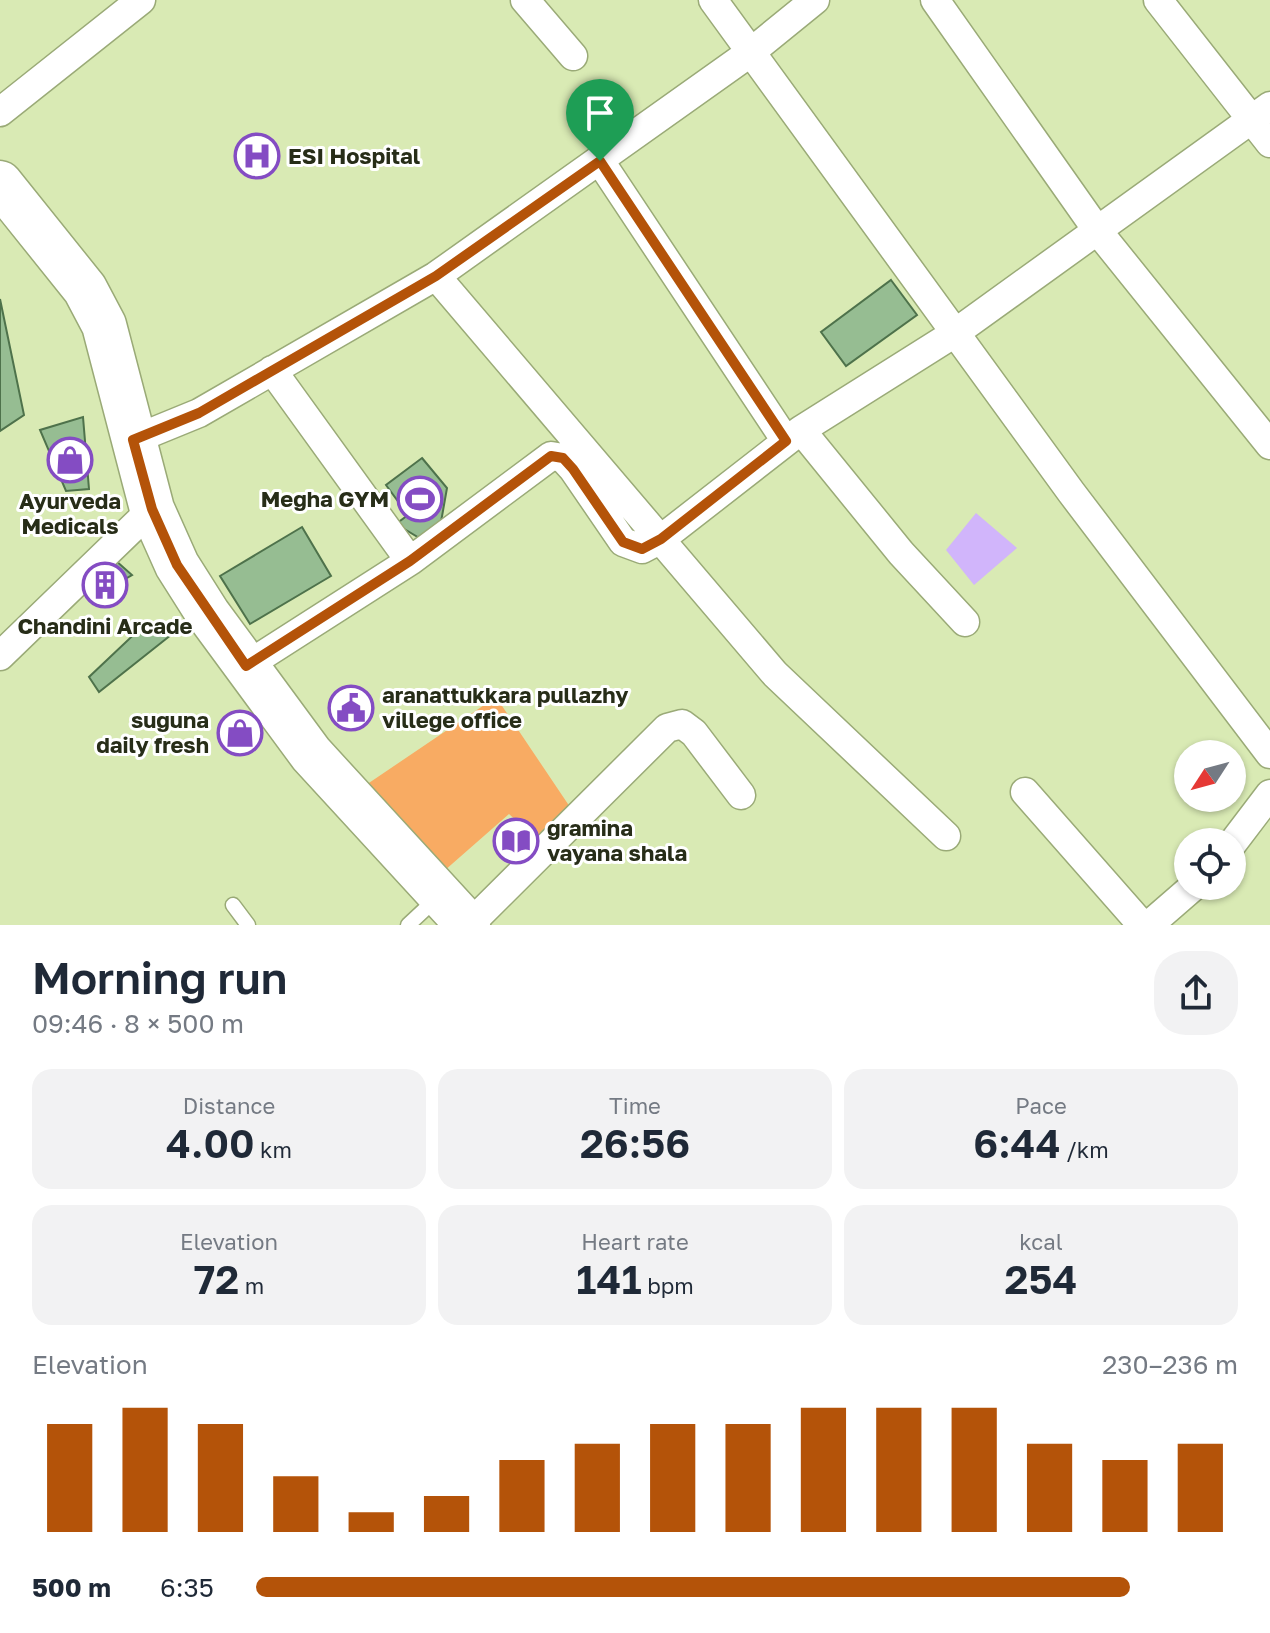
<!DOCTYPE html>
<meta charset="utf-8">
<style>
body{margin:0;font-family:"Golos Text",sans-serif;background:#f2f2f3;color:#1f2937;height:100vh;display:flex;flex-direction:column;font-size:30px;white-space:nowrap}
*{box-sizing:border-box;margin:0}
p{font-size:26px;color:#747a83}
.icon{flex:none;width:44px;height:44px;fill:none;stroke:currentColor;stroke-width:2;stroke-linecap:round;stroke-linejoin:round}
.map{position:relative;height:925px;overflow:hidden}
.side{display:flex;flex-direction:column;background:#fff;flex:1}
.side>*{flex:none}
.needle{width:52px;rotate:234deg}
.buttons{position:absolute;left:1174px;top:740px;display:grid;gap:16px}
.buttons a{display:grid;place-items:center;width:72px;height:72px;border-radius:50%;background:#fff;box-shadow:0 2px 6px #0004;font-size:40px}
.pin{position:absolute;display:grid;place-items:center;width:68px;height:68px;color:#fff;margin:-82px -34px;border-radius:50% 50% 50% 0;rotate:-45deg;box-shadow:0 0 8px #0007}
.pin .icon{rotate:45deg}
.round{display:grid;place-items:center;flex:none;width:84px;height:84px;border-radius:32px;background:#f2f2f3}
.head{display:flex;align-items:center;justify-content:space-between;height:136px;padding:0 32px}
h1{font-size:44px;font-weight:600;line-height:60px}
.metrics{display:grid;grid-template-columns:repeat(3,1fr);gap:12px;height:136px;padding:8px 32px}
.metrics div{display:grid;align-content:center;border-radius:20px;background:#f2f2f3;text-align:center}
.metrics b{font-size:40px;font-weight:600}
.metrics small{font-size:22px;font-weight:400}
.metrics p{font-size:22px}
.chart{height:224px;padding:16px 32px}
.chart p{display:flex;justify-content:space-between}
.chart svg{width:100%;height:144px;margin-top:8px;stroke:#b45309;stroke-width:6}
ul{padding:0 32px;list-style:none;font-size:26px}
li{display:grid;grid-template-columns:128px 96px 1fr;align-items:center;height:60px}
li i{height:20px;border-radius:10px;background:#b45309}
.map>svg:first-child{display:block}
.green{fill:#f8ab63}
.water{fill:#d1b5fb}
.building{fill:#96bd92;stroke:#4e724b;stroke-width:2}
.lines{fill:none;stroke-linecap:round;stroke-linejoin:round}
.lane-casing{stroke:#9aaa77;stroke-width:17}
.street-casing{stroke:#9aaa77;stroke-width:31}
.primary-casing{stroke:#9aaa77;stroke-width:47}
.lane{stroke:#fff;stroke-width:14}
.street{stroke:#fff;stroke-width:28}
.primary{stroke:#fff;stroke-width:44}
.route-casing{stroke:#fff;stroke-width:16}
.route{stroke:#b45309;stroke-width:10}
.labels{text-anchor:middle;stroke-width:6;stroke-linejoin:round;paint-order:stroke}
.poi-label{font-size:22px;font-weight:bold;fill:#272d18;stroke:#fff;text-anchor:start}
</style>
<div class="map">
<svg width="1270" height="925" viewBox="0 0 1270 925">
<rect width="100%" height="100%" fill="#d9eab4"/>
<!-- green -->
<path class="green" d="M496,697L572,810L536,839L509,814L444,871L360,789Z"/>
<!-- water -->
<path class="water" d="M976,513L1017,548L974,585L946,550Z"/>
<!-- building -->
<path class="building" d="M891,280L917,315L846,366L821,332Z
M0,299L24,415L0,431Z
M83,417L89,489L66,491L40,430Z
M422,458L447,488L441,522L421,539L396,524L408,515L386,485Z
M302,527L331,576L250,624L220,576Z
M115,560L132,575L99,594L92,577Z
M146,623L176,631L99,692L89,677Z"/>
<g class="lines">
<!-- lane casing -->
<g class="lane-casing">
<path id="lane" d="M233,905L248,925
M408,925L437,898"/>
</g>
<!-- street casing -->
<g class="street-casing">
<path id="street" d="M525,0L573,56
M713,0L1071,492L1270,754
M935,0L1097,230L1270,445
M1158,0L1270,143
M0,112L141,0
M600,161L786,441
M436,276L775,674L946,836
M801,430L901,553L965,622
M133,440L199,413L436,276L751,52L815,0
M410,561L551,456L563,458L573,469L623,542L642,549L661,539L801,430L955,333L1270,106
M0,656L152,509
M246,666L410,561L272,370
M1025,792L1142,925
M1232,844L1270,794
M469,925L667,728L682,724L694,733L741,795
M1149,925L1194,886"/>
</g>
<!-- primary casing -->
<g class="primary-casing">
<path id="primary" d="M0,183L85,289L104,325L152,509L177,565L208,614L311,754L468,925"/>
</g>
<!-- lane -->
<use href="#lane" class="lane"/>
<!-- street -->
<use href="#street" class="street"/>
<!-- primary -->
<use href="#primary" class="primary"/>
</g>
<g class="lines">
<!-- route casing -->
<g class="route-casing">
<path id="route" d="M600,161L786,441L661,539L642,549L623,542L573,469L563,458L551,456L410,561L246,666L177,565L152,509L133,440L199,413L436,276Z"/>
</g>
<!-- route -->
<use href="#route" class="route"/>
</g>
<!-- icons -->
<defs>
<g id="hospital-ring" transform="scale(2.3)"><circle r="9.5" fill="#fff" stroke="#844cc3" stroke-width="1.5"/><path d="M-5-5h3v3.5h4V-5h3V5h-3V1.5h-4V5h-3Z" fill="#844cc3"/></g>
<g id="shop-ring" transform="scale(2.3)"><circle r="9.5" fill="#fff" stroke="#844cc3" stroke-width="1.5"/><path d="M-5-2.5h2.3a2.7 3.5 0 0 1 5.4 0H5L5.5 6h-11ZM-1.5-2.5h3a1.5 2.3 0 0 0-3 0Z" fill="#844cc3"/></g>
<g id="stadium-ring" transform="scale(2.3)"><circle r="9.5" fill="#fff" stroke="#844cc3" stroke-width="1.5"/><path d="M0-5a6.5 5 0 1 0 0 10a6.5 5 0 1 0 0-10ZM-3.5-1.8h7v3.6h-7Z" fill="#844cc3"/></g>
<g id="building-ring" transform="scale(2.3)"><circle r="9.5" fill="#fff" stroke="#844cc3" stroke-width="1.5"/><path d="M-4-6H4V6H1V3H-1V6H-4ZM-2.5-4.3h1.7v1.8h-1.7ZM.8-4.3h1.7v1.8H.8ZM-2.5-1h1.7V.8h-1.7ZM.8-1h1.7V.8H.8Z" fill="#844cc3"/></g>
<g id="civic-ring" transform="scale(2.3)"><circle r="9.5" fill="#fff" stroke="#844cc3" stroke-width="1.5"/><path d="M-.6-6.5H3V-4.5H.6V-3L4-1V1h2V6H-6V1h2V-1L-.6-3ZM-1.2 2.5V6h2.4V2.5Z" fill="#844cc3"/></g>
<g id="library-ring" transform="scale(2.3)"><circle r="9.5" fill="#fff" stroke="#844cc3" stroke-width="1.5"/><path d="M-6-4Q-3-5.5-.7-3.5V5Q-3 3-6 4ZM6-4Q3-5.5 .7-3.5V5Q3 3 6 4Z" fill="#844cc3"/></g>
</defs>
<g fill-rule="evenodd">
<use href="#hospital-ring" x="257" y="156"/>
<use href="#shop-ring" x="70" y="460"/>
<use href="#stadium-ring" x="420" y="499"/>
<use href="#building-ring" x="105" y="585"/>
<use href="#civic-ring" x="351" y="708"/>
<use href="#shop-ring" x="240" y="733"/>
<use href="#library-ring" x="516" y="841"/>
</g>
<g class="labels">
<!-- poi labels -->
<g class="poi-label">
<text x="288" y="164">ESI Hospital</text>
<text x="389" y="507" text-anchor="end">Megha GYM</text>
<text x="70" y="509" text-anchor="middle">Ayurveda<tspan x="70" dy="25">Medicals</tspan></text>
<text x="105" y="634" text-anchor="middle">Chandini Arcade</text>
<text x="382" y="703">aranattukkara pullazhy<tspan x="382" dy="25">villege office</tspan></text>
<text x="209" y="728" text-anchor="end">suguna<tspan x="209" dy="25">daily fresh</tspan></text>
<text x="547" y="836">gramina<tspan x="547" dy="25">vayana shala</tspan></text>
</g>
</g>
</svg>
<div class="buttons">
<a><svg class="needle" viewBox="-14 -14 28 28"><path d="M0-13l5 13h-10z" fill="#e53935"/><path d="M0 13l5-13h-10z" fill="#747a83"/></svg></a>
<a><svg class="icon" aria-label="locate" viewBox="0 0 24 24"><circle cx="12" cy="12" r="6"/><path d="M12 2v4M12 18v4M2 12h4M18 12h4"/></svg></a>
</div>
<div class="pin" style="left:600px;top:161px;background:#1e9e55"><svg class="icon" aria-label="arrive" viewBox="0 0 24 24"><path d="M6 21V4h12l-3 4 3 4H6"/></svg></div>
</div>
<section class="side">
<div class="head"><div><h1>Morning run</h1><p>09:46 · 8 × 500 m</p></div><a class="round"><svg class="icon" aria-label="share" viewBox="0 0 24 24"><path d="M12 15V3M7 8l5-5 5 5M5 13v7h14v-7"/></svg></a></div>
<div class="metrics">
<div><p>Distance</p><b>4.00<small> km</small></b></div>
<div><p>Time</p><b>26:56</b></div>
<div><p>Pace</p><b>6:44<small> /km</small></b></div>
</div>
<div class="metrics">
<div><p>Elevation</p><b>72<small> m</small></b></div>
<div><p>Heart rate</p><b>141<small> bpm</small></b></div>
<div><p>kcal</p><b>254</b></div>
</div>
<div class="chart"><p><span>Elevation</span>230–236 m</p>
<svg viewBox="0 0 160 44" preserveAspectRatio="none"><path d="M5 44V11M15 44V6M25 44V11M35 44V27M45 44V38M55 44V33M65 44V22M75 44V17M85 44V11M95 44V11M105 44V6M115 44V6M125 44V6M135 44V17M145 44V22M155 44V17"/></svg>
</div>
<ul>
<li><b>500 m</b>6:35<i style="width:89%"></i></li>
</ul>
</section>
